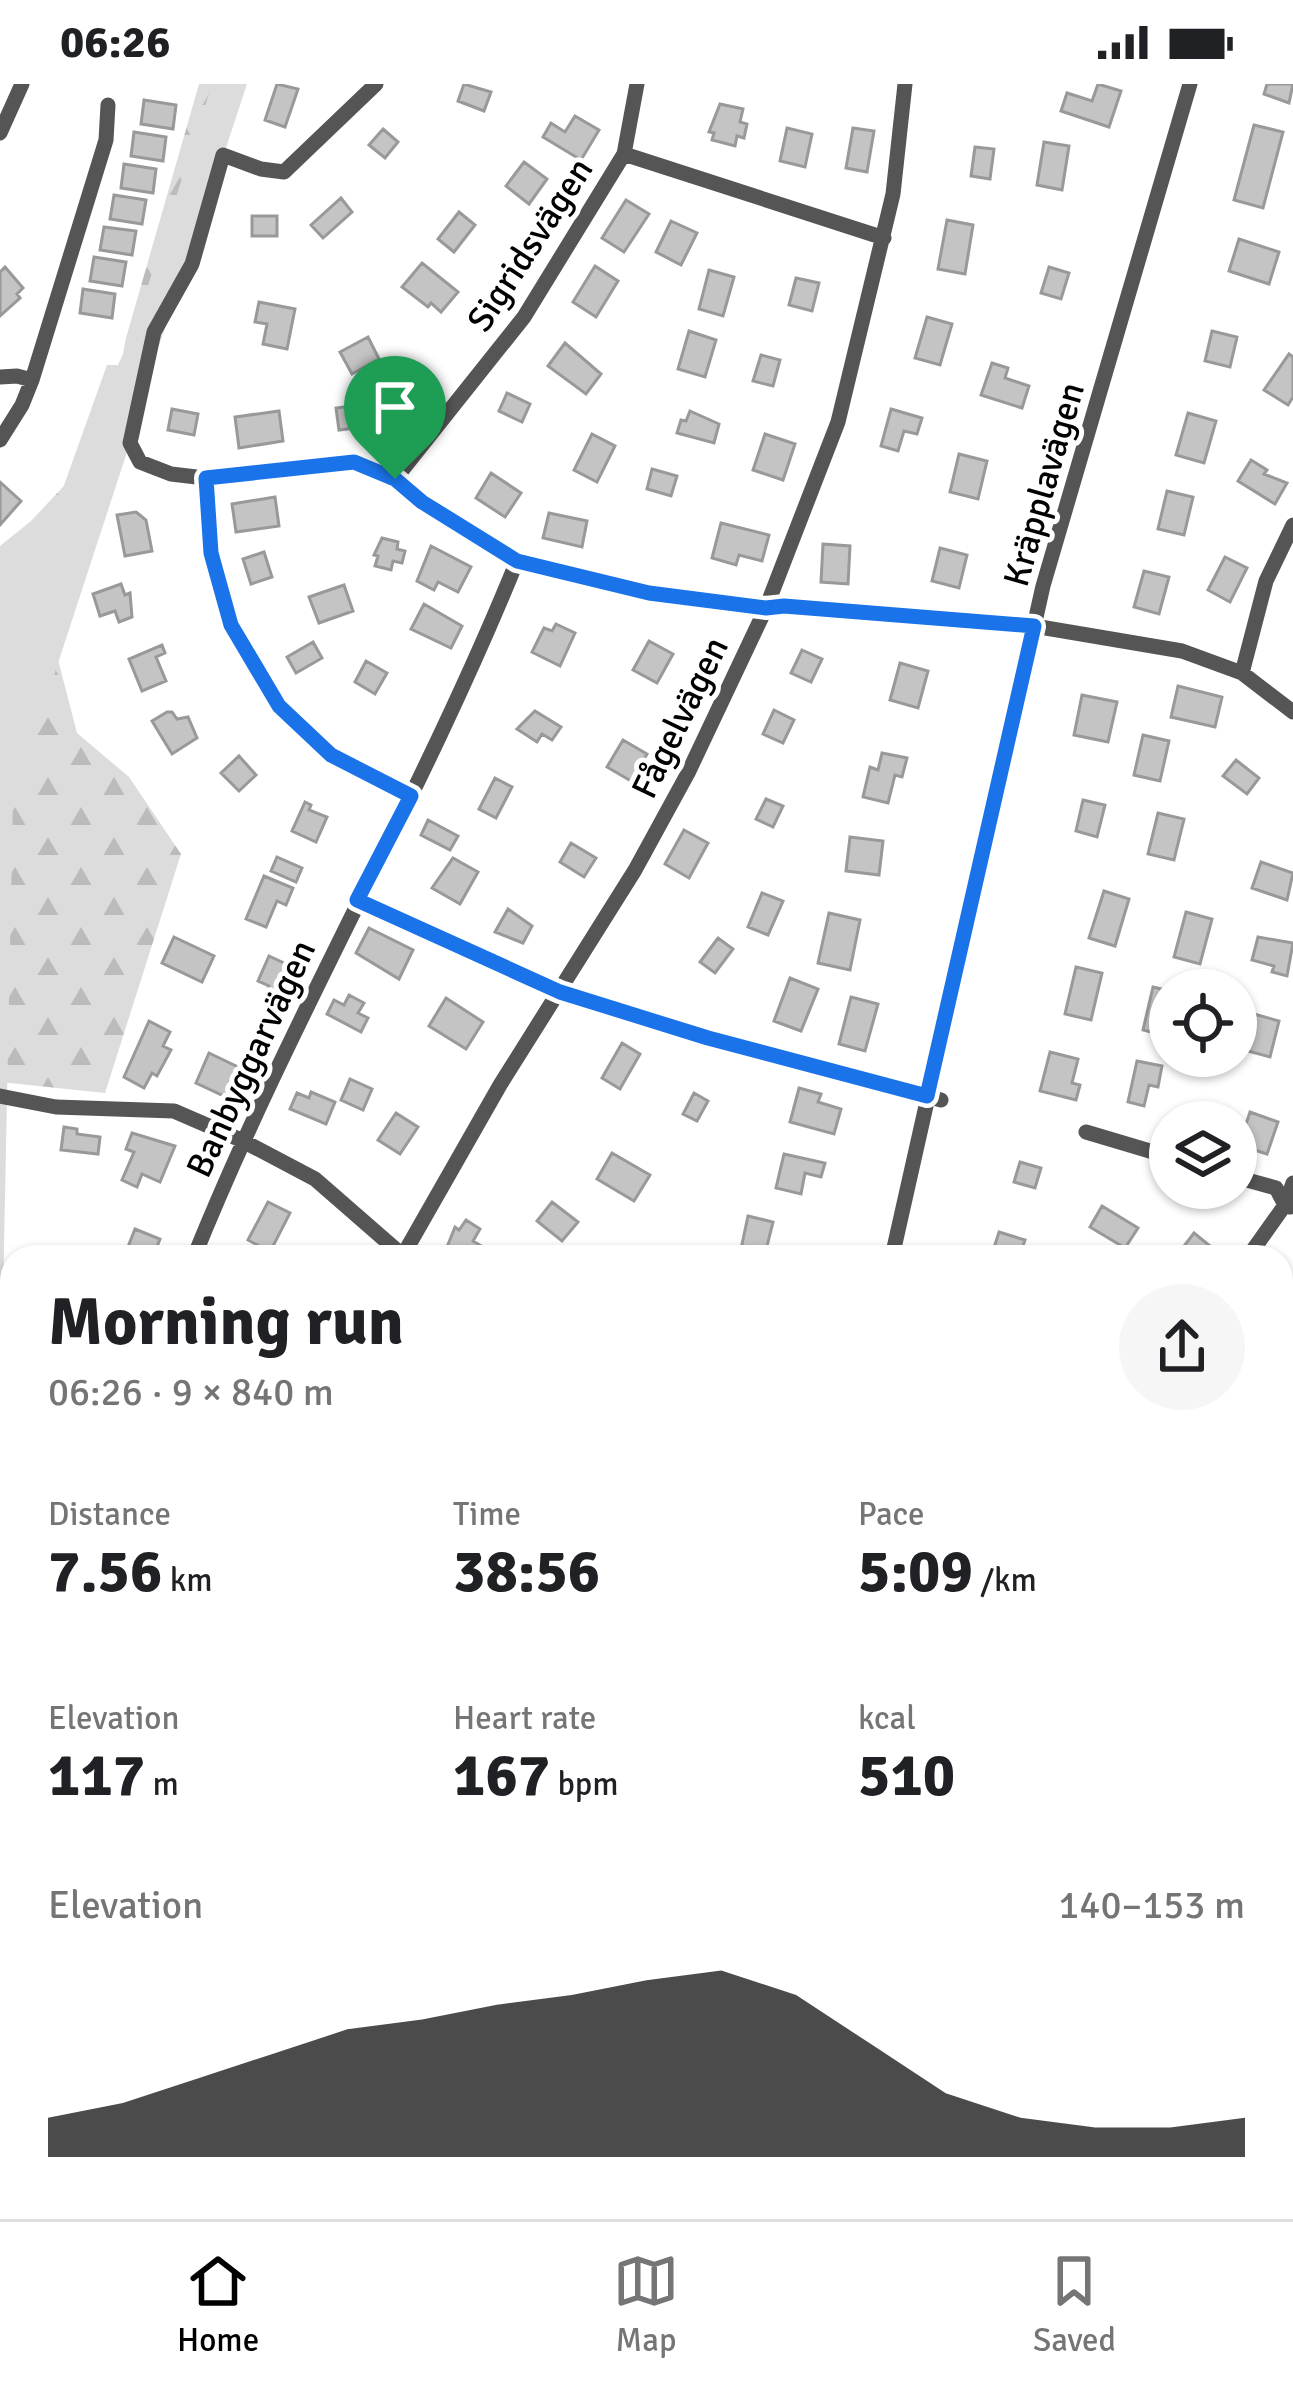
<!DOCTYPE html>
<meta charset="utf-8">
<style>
body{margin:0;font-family:Signika,sans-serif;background:#f6f6f6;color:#202124;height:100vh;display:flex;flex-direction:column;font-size:45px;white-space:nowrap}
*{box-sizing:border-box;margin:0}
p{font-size:39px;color:#757577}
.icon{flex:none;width:66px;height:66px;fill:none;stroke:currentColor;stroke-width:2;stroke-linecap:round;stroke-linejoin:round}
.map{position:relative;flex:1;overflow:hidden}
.panel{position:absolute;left:0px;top:1161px;width:1293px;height:975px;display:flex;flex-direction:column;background:#fff;border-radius:36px 36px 0 0;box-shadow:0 3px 9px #0004}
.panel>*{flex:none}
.buttons{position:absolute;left:1149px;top:885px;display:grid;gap:24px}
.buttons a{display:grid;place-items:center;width:108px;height:108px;border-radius:50%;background:#fff;box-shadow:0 3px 9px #0004;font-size:60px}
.pin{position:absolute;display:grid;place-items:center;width:102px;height:102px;color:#fff;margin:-123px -51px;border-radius:50% 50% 50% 0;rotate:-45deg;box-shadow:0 0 12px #0007}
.pin .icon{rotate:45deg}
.round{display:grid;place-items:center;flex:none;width:126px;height:126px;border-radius:63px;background:#f6f6f6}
.overview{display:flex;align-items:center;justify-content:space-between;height:204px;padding:0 48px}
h1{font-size:66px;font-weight:800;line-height:90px}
.stats{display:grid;grid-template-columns:repeat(3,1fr);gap:18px;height:204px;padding:12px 48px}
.stats div{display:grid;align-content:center}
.stats b{font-size:60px;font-weight:800}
.stats small{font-size:33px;font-weight:400}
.stats p{font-size:33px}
.chart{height:336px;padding:24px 48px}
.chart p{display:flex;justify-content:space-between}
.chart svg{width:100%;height:216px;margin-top:12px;fill:#000;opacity:.7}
.status{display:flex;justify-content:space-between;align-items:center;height:84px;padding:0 60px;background:#fff;direction:ltr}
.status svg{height:33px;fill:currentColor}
.menu{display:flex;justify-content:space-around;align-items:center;height:168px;border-top:3px solid #e0e0e0;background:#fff;font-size:33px;color:#757577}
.menu a{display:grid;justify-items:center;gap:6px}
.menu .on{color:#000}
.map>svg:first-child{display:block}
.forest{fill:url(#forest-firs)}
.park{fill:#dcdcdc}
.building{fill:#c4c4c4;stroke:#999;stroke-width:3}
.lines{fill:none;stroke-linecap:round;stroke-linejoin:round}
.minor{stroke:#555;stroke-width:15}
.rail-casing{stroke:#000;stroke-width:10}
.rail{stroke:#fff;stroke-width:6;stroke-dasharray:18;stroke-linecap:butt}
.route-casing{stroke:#fff;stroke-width:24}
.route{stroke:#1a73e8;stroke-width:15}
.labels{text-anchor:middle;stroke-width:10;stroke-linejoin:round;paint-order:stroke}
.street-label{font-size:36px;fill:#000;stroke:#fff}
</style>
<div class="status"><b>06:26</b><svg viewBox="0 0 49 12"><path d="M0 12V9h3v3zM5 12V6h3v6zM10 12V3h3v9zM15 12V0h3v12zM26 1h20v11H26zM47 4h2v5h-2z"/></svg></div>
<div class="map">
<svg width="1293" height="2135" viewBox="0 0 1293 2135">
<defs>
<pattern id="forest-firs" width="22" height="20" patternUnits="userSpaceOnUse" patternTransform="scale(3)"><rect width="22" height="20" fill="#dcdcdc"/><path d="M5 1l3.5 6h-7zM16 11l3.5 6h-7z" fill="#bbb"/></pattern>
</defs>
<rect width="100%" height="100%" fill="#fff"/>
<!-- forest -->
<path class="forest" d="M199,0H239L189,176L54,560L77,649L129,693L181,770L105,1009L0,998V462L31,437L76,389L114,316L126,254Z"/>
<!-- park -->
<path class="park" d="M212,0H247L190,173L152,230L128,365L13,717L0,1362V477L53,432L107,281H118L133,249Z"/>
<!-- building -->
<path class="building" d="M277,0L298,5L285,43L265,36Z
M464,0L491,8L484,27L458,17Z
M1098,0L1121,7L1109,43L1061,27L1067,9L1092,17Z
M1267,0H1293L1289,19L1264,10Z
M144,16L176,21L173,45L141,40Z
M720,20L743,25L740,38L747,40L744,54L737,52L735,62L712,56L714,49L709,48Z
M575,32L599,46L581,76L543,53L551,39L565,48Z
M1254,41L1283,48L1263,124L1234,116Z
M787,44L812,50L805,83L780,77Z
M853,44L874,47L867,88L846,84Z
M383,45L398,58L385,74L369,61Z
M134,48L166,53L163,77L131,72Z
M1044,58L1069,62L1062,106L1037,101Z
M975,63L994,65L990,95L971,92Z
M524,78L547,95L529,120L506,102Z
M124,80L156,85L153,109L121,104Z
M114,111L146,116L142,140L110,135Z
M341,114L352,128L323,154L311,141Z
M626,116L649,130L624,168L602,154Z
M459,128L475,141L454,168L438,155Z
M252,132H277V152H252Z
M947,136L973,141L965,190L938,185Z
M671,137L697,149L681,181L656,168Z
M104,143L136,147L132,171L100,166Z
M1239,155L1279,168L1269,200L1229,187Z
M94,173L126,178L122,202L90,197Z
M422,179L458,208L441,228L431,219L428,223L402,203Z
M595,182L618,197L596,233L573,218Z
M5,183L23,204L17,210L20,214L0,232V188Z
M1049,183L1069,189L1061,215L1041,209Z
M709,186L734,193L723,232L699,225Z
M796,194L819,199L812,227L789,221Z
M83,205L115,210L112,234L80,229Z
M259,218L295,225L287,265L263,260L267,240L255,238Z
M927,233L952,240L940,281L915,274Z
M689,247L716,256L705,293L678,285Z
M1212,247L1237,253L1230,283L1205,277Z
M368,253L379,275L352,290L340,268Z
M565,259L601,290L586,310L548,282Z
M1289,270L1293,273V313L1288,321L1264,306Z
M761,271L780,276L773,302L753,297Z
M992,279L1008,284L1005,294L1029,302L1022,324L981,311Z
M507,309L530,320L522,338L499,327Z
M377,319L380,341L339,346L336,324Z
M172,325L198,330L194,351L168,346Z
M891,325L922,334L917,350L904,347L898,367L881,362Z
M279,327L283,357L239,364L235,333Z
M690,327L719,340L714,359L677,349L681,336L686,337Z
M1188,329L1216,337L1204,379L1176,371Z
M592,350L615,362L597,398L574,386Z
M765,350L795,360L783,396L753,386Z
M959,370L987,377L978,415L950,408Z
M1251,376L1267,386L1264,390L1287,399L1275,420L1238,397Z
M652,385L677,392L671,412L647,405Z
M491,389L521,409L505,433L476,414Z
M0,398L21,417L0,441Z
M1167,407L1193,413L1184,451L1158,445Z
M275,413L279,442L236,448L232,420Z
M136,428L146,436L152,467L125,472L117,431Z
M549,429L587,437L582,463L543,454Z
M721,439L769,451L762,477L739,471L736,481L712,474Z
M382,454L398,458L397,465L405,467L402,479L393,477L391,486L375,482L378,472L374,471Z
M823,460L850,462L848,500L821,498Z
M431,462L471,483L458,508L438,498L434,506L417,497Z
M940,464L967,471L959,504L932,497Z
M264,468L272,493L251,500L243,475Z
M1225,473L1247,484L1230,518L1208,506Z
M1144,487L1169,493L1159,530L1134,523Z
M121,500L125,511L130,509L132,533L119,538L115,527L100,532L93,510Z
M344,501L353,527L319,539L309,513Z
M424,520L462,542L451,564L411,545Z
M556,540L575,549L560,582L532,568L544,544L552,547Z
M649,557L673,570L657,599L633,586Z
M313,558L322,574L296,589L287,573Z
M162,561L165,569L156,573L166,597L142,607L129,575Z
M802,566L822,575L811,598L791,589Z
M366,577L387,589L375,610L355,598Z
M900,579L928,587L918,624L890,616Z
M1178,602L1222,613L1215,643L1171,633Z
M1082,611L1117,618L1108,658L1074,651Z
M774,626L794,636L783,659L763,650Z
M535,627L561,643L552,656L542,650L537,658L517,645Z
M167,628H172L177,635L188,633L197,654L172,670L152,637Z
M1143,651L1169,657L1160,697L1134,691Z
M623,656L647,670L631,697L607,683Z
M882,669L907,674L902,693L895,691L888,719L863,713L870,683L878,686Z
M239,672L256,691L239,707L221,689Z
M1236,676L1259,694L1247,710L1223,692Z
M495,694L512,703L496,734L479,725Z
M766,715L783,722L773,743L756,735Z
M1083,716L1105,721L1097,753L1076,747Z
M305,718L311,721L309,726L327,733L316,758L292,747Z
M1158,729L1184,735L1174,776L1148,770Z
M428,736L458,752L450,766L421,751Z
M684,746L708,759L689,794L665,780Z
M850,753L883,757L879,791L846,787Z
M571,759L596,774L584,793L560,778Z
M277,773L302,784L296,798L271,787Z
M453,774L478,788L460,820L432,804Z
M1261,778L1293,789L1287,816L1252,804Z
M264,792L293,804L286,821L277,817L266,843L246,835Z
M1104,807L1129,815L1115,862L1089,854Z
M762,809L783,817L768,851L748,843Z
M508,825L532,842L523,859L495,848Z
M1186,828L1212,835L1200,880L1174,873Z
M829,829L860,836L850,886L818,879Z
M369,844L413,866L399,895L356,869Z
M174,853L214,872L202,898L162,879Z
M1258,853L1293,859L1287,892L1272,888L1274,882L1252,876Z
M718,854L733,865L715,889L700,878Z
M269,872L299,886L281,917L265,911L269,902L258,897Z
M1076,883L1102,889L1091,936L1065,930Z
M790,894L818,905L801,947L774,937Z
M1153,903L1170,907V953L1143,946Z
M349,911L364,919L358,929L368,934L361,948L327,930L334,916L344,921Z
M851,913L878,920L865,967L839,960Z
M446,914L483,938L466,965L429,942Z
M1254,930L1279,937L1270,973L1244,966Z
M149,937L170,948L163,962L171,966L157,992L152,989L144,1004L124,993Z
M622,959L640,970L620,1005L602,994Z
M1050,968L1078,975L1072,999L1080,1001L1076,1016L1040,1007Z
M209,969L240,984L226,1013L196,999Z
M1137,977L1162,982L1158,1003L1149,1001L1144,1022L1128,1018Z
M350,995L372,1005L363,1026L341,1016Z
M799,1004L821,1010L818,1018L841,1025L834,1050L790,1038Z
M311,1008L335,1018L326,1040L290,1025L297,1009L309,1014Z
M694,1009L708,1017L697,1037L683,1030Z
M1250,1028L1278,1038L1267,1070L1239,1061Z
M396,1029L418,1043L400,1070L378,1056Z
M64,1043L77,1045V1050L100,1053L98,1070L61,1066Z
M132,1049L175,1062L160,1098L142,1090L137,1103L122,1096L134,1068L126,1065Z
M612,1069L650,1091L634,1117L597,1095Z
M784,1070L825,1079L821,1093L805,1089L801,1110L776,1104Z
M1020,1078L1041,1084L1035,1104L1014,1098Z
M268,1118L290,1129L270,1168L248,1156Z
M552,1118L578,1138L562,1157L537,1137Z
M1102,1122L1138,1144L1125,1164L1090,1143Z
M748,1132L773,1138L765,1170L741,1165Z
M466,1136L480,1145L473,1157L483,1163L477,1173H443L455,1143L459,1146Z
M135,1145L160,1155L153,1173H124Z
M999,1148L1025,1156L1019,1173H991Z
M1194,1149L1210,1162L1204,1169L1208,1173L1178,1170Z
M1281,1361L1293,1365V1423L1286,1440L1281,1438Z
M1292,1672L1293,1716L1281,1720V1675Z"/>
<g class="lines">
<!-- minor -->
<path class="minor" d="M376,0L284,88L261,85L223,71L192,180L154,248L130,359L140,378L171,390L205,394L354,378L395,395L422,419L517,477L649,509L766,524L784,522L1034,542L1182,567L1242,589L1293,628
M0,49L22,0
M624,70L884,154
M0,293L17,292L32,296
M0,356L22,321L32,296L106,56L108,21
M205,394L211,469L231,540L279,622L331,671L411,712
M395,395L524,233L624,70L637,0
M1242,589L1266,497L1293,441
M357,816L560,908L708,954L941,1016
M0,1012L56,1023L174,1027L241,1056L315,1095L401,1170
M1086,1048L1170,1073
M1236,1093L1276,1104L1285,1121L1290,1123
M194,1173C290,935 421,714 517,477
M402,1173L500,1001L635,786L688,689L766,524L838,338L893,110L905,0
M892,1173L1043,502L1190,0
M1248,1173L1285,1121L1293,1099
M1281,1651L1293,1646
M0,1693L12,1688
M1281,1818L1293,1815
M227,2124L247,2135
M721,2124L726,2135
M30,2135L46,2124
M314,2135L319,2124
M883,2135V2124
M1257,2135L1293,2125"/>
<!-- rail casing -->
<g class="rail-casing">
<path id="rail" d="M1281,1555L1293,1553
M1281,1612L1293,1610
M0,1833L12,1830
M0,1873L12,1869"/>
</g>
<!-- rail -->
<use href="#rail" class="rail"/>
</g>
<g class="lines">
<!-- route casing -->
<g class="route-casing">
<path id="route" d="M354,378L395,395L422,418L517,477L649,509L766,524L784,522L1034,542L927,1012L708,954L560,908L357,816L411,712L331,671L279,622L231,541L211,469L206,394Z"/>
</g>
<!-- route -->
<use href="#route" class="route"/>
</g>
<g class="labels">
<!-- street labels -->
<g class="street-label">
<text transform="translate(529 160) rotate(-57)" y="13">Sigridsvägen</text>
<text transform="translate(1043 400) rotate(-74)" y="13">Kräpplavägen</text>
<text transform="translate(679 633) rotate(-64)" y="13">Fågelvägen</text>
<text transform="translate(250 974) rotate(-65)" y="13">Banbyggarvägen</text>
</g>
</g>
</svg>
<div class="buttons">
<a><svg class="icon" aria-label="locate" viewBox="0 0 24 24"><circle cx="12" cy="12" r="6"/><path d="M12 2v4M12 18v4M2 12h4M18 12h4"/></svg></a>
<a><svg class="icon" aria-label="layers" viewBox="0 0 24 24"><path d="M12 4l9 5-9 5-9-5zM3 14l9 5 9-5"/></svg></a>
</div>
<div class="pin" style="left:395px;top:395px;background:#1e9e55"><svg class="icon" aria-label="arrive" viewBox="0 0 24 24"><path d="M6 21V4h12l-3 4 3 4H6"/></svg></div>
<section class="panel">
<div class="overview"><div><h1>Morning run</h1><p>06:26 · 9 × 840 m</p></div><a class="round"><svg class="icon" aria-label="share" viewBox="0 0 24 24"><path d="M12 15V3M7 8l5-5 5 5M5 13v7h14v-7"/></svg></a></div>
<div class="stats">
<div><p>Distance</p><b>7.56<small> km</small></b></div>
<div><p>Time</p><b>38:56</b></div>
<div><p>Pace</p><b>5:09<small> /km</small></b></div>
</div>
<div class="stats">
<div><p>Elevation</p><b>117<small> m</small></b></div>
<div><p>Heart rate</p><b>167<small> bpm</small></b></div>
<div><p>kcal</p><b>510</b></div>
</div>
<div class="chart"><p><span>Elevation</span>140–153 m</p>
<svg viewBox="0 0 160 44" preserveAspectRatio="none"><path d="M0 44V36L10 33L20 28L30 23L40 18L50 16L60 13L70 11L80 8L90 6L100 11L110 21L120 31L130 36L140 38L150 38L160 36V44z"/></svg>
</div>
</section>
</div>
<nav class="menu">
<a class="on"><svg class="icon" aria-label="home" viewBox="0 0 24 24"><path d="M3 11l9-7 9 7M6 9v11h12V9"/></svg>Home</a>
<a><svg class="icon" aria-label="map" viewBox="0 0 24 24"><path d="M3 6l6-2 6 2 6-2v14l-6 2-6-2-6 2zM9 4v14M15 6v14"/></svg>Map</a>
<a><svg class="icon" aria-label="saved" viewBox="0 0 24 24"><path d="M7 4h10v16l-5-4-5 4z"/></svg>Saved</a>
</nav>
